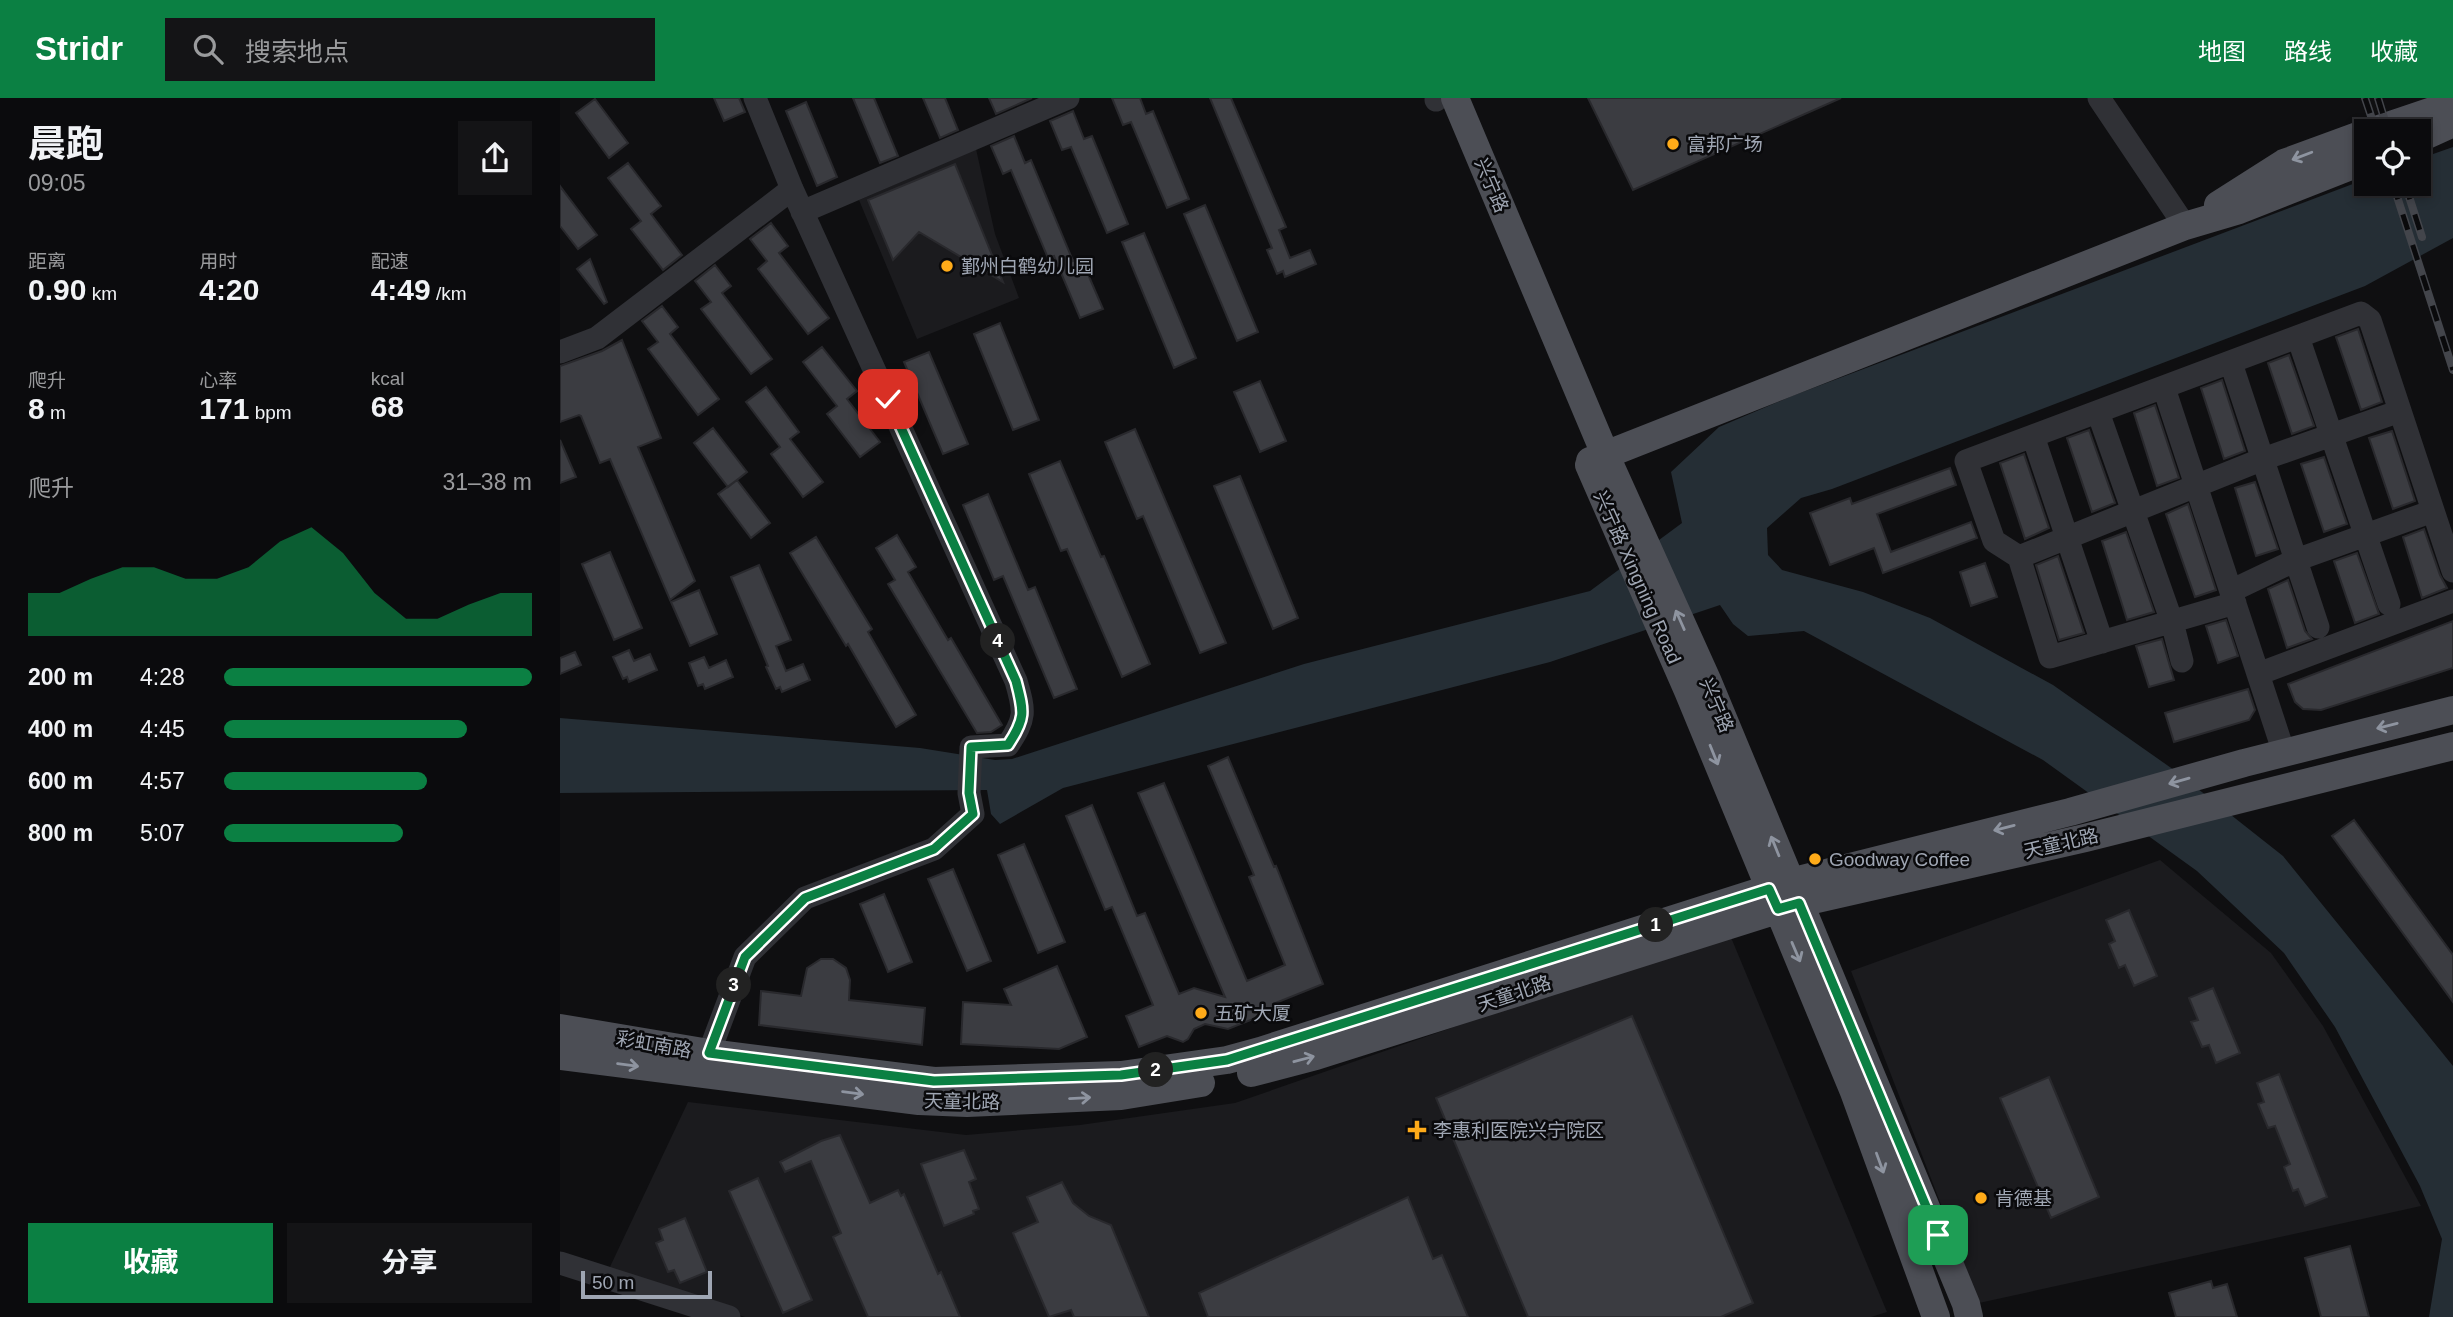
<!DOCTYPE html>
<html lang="zh">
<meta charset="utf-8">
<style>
body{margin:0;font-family:Helvetica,"Noto Sans SC",sans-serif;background:#141416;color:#f1f3f6;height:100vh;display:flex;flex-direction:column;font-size:26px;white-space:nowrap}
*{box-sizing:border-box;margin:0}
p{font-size:23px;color:#9a9b9d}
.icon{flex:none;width:38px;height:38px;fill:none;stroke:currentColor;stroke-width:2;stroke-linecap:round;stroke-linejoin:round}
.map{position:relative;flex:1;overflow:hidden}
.drawer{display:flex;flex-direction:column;background:#0b0b0d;width:560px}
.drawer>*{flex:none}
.controls{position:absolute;left:1794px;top:21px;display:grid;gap:14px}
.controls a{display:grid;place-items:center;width:77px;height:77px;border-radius:0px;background:#0b0b0d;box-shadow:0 4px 10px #0003,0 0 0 2px #2b2b2e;font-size:35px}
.scale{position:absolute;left:21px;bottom:18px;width:131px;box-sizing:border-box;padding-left:7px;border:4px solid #9fa6b3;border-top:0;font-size:19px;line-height:24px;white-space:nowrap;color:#9fa6b3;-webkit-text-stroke:5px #0a0a0c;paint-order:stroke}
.pin{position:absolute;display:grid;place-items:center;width:60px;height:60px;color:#fff;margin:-30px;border-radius:14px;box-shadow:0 4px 10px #0006}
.km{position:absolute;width:35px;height:35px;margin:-18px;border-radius:50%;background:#222;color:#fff;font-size:19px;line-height:35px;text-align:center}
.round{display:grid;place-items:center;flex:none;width:74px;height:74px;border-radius:0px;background:#141416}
.summary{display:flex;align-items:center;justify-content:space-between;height:119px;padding:0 28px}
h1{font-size:38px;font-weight:700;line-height:52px}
.metrics{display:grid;grid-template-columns:repeat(3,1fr);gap:10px;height:119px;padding:7px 28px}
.metrics div{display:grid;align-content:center}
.metrics b{font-size:30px;font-weight:700}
.metrics small{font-size:19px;font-weight:400}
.metrics p{font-size:19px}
.chart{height:196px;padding:14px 28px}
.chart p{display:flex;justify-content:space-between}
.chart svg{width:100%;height:126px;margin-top:7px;fill:#0b8043;opacity:.7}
.button{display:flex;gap:14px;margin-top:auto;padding:14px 28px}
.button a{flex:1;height:80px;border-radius:0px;background:#0b8043;color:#fff;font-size:28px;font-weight:700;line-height:80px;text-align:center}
.button a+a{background:#141416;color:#f1f3f6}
ul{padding:0 28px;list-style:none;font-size:23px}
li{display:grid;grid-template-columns:112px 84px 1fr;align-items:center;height:52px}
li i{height:18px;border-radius:9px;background:#0b8043}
header{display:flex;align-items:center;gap:42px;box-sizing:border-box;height:98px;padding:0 35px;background:#0b8043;color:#fff}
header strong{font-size:33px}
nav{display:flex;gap:38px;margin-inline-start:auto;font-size:24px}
.search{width:490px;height:63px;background:#141416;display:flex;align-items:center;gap:18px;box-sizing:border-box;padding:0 24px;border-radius:0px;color:#9a9b9d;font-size:26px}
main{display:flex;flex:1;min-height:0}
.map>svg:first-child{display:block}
.built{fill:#1b1b1e}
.water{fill:#252e35}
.building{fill:#3b3c41;stroke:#29292d;stroke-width:2}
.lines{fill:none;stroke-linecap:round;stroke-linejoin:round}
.minor{stroke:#303136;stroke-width:23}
.major{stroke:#4c4e55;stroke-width:28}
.rail-casing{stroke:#43454b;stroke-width:8}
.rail{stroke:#0a0a0c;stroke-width:5;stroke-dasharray:16;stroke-linecap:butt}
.oneway{stroke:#8e94a0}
.route-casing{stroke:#fff;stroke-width:14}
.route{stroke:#0b8043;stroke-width:9}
.poi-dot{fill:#ffab19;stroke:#0a0a0c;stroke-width:2.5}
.labels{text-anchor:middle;stroke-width:5;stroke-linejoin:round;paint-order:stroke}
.poi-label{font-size:19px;fill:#9fa6b3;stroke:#0a0a0c;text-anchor:start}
.street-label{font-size:19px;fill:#9fa6b3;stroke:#0a0a0c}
</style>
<header>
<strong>Stridr</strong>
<div class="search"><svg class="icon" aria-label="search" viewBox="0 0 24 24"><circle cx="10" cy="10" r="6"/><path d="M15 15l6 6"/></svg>搜索地点</div>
<nav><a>地图</a><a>路线</a><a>收藏</a></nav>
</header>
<main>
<section class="drawer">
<div class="summary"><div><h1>晨跑</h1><p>09:05</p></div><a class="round"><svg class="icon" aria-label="share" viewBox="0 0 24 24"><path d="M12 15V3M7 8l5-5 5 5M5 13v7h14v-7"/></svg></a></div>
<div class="metrics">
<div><p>距离</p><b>0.90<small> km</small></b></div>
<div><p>用时</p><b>4:20</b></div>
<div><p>配速</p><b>4:49<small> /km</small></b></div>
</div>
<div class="metrics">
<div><p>爬升</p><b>8<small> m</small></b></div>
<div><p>心率</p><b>171<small> bpm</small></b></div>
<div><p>kcal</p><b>68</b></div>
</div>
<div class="chart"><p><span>爬升</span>31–38 m</p>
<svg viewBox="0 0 160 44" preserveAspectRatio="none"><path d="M0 44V29L10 29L20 24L30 20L40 20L50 24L60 24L70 20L80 11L90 6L100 15L110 29L120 38L130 38L140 33L150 29L160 29V44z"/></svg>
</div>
<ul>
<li><b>200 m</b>4:28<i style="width:100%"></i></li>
<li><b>400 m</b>4:45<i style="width:79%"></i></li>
<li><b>600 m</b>4:57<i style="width:66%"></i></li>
<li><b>800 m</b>5:07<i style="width:58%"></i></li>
</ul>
<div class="button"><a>收藏</a><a>分享</a></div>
</section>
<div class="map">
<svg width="1893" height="1219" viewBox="0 0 1893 1219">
<rect width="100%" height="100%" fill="#0f0f11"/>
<!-- built -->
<path class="built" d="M416,51L435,136L459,200L357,241L299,102Z
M1600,762L1711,855L1763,928L1861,1108L1419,1205L1291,873Z
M1170,837L1327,1214L1311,1219H185L48,1173L128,1004L406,1037L520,1027L675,1005L989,896Z"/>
<!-- water -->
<path class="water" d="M1893,49V140L1805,188L1272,391L1241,400L1207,430L1208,457L1222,472L1303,494L1370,520L1493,587L1614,672L1723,758L1893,968V1219H1869L1882,1141L1860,1088L1775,929L1724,855L1637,773L1483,662L1244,533L1188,538L1173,526L1160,507L990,564L503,690L440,726L431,716L427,692L0,695V620L360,650L435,662L452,661L744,566L1030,493L1122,425L1111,374L1159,329L1232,298L1806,81V86H1858L1859,61Z"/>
<!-- building -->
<path class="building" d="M154,0H179L185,14L164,23Z
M293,0H314L338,58L320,65Z
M363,0H385L398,32L380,40Z
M429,0H472L436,16Z
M552,0H580L586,16L593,13L629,101L607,110L571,24L563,27Z
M650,0H671L726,129L719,132L730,160L750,152L756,166L725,179L723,173L717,176L707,152L712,150Z
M1028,0H1281L1073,92Z
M35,1L68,45L49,60L16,15Z
M246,4L277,79L257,88L226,13Z
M513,13L524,41L532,38L568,126L547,135L511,49L502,52L490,23Z
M454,38L465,65L471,62L513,163L521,160L543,211L520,220L494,158L488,160L451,72L443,76L431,48Z
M68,65L101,108L91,116L122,157L103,172L71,131L81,123L48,80Z
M395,66L443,184L359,134L333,162L308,102Z
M0,88L37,137L18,151L0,128Z
M645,107L698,234L677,243L624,116Z
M211,125L228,148L219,155L269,220L248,236L198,171L207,163L190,141Z
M584,135L636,260L614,270L562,144Z
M30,161L47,204L44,206L17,171Z
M155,167L171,188L162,195L212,261L191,276L141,211L151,204L135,183Z
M102,208L118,229L110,236L159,301L138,317L88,251L98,244L82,223Z
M440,225L479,322L453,332L414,236Z
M1798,231L1822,304L1801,312L1776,239Z
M62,242L101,340L78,349L135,483L110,502L50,361L40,365L21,318L19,317L0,324V268L42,253Z
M262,249L297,293L287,301L320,344L300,359L267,316L277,308L243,264Z
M369,254L408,346L383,356L344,264Z
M1729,257L1754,328L1732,336L1708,265Z
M1662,282L1685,353L1664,361L1641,290Z
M700,283L726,343L700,354L674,294Z
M206,289L239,334L230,341L263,384L243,399L211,356L220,349L186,304Z
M1595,307L1619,380L1597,388L1574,315Z
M153,330L187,374L168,389L134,345Z
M575,331L666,545L640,555L583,418L577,421L545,344Z
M1529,332L1555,405L1532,414L1507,340Z
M1832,333L1855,403L1833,411L1809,340Z
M0,342L16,379L0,385Z
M1464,356L1489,430L1465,441L1440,365Z
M1764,359L1787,426L1764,434L1741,366Z
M500,363L541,459L544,458L590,566L562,579L507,451L501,453L469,376Z
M1390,370L1396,387L1317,416L1331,454L1411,424L1417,440L1323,475L1314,450L1270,467L1250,415L1290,400L1292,406Z
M680,378L738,520L713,531L654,388Z
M177,382L210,425L191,440L158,396Z
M1695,384L1718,451L1696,458L1675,390Z
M428,396L468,492L475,489L517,591L494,600L443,478L434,482L403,407Z
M1628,406L1656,492L1635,499L1606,416Z
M1864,431L1880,477L1887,490L1862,500L1843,439Z
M1566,434L1594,514L1567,522L1542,443Z
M337,437L356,469L348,474L388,542L391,540L442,627L431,634L417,635L328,486L335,482L316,450Z
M256,439L312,531L308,534L356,617L336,629L288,546L286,548L230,455Z
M50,454L82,530L54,542L22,466Z
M1797,455L1819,516L1795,525L1774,463Z
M1498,458L1524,535L1499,542L1476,467Z
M1425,465L1437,499L1411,508L1400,474Z
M199,467L231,542L216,548L226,573L243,566L250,582L222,594L220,589L216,591L206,569L208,568L171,479Z
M1728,482L1745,533L1752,541L1727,550L1708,491Z
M139,492L157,536L130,548L111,504Z
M1666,522L1678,558L1658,565L1646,528Z
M1893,523V570L1761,612L1743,611L1735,604L1728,586Z
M1602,541L1614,582L1589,589L1576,548Z
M69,552L74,563L90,556L97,572L69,584L67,579L63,581L53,559Z
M15,554L21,567L0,576V560Z
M144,559L149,570L166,562L173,579L145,591L143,586L138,588L129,565Z
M1688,591L1695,612L1689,622L1614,644L1605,615Z
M668,659L714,769L716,768L763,886L713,906L716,912L668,931L645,926L634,931L628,941L623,944L607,938L579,949L566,918L593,907L552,809L545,812L506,718L532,707L577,818L585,815L619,896L634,890L665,899L578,695L604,685L687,883L725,867L689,779L694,777L648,668Z
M1794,722L1893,857V904L1772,738Z
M464,746L505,844L478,855L438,757Z
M393,771L431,863L407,873L368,781Z
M324,796L352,864L328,874L300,806Z
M1569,812L1597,878L1574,888L1565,867L1559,870L1549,846L1555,843L1546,822Z
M261,861H273L286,870L290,882L289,902L365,910L362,947L199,927L201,893L241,898L247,870Z
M497,868L527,939L499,951L401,946L403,904L451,907L444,891Z
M1653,890L1680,955L1656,965L1649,947L1642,949L1631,924L1638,922L1629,900Z
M1072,918L1193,1205L1161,1219H968L876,1000Z
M1719,976L1767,1099L1745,1108L1738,1091L1733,1093L1724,1069L1730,1066L1715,1028L1708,1030L1698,1006L1704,1004L1697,985Z
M1489,979L1539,1099L1491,1120L1440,1000Z
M280,1037L310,1105L338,1092L341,1098L344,1096L378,1176L381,1174L400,1219H308L273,1139L281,1135L251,1063L225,1074L220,1064L261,1043Z
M404,1052L416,1081L409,1084L419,1111L413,1113L414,1116L384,1128L361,1066Z
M198,1080L252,1202L223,1215L169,1093Z
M502,1084L513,1105L529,1118L551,1127L589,1219H514L511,1212L489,1219L453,1135L478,1124L467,1099Z
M848,1099L873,1161L882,1157L908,1219H648L639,1195Z
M125,1120L147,1174L120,1185L114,1172L108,1174L96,1145L103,1142L99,1131Z
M1790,1148L1809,1219H1761L1745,1160Z
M1651,1183L1653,1190L1667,1186L1677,1219H1616L1609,1195Z"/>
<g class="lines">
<!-- minor -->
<path class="minor" d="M1539,0L1625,128
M876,2L878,0
M242,114L508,0
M1738,239L1829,506
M0,254L37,240L232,91
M1671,265L1758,529
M1604,290L1724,655
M1538,314L1612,524L1622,563
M1473,338L1542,544
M1459,459L1703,361L1840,313
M1671,493L1736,462L1873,413
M1675,505L1490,559L1459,459L1434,443L1406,363L1801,215L1810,222L1893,473
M1698,576L1893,503
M149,955L185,859L245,800L374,751L413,716L409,695L411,649L448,647C466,620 465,614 456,583L232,91L195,0
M0,1165L169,1219"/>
<!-- major -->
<path class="major" d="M895,0L1045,356L1148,584L1406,1206L1409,1219
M1813,33L1893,6
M1858,41L1893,25
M1658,107L1724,65L1806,35
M1030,363L1625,128L1679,112L1806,62
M1029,367L1128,593L1294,994L1376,1219
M0,930L149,955L374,983L561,977L667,962L700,953L1230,784L1510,714L1684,665L1893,612
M0,958L359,1003L407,1005L561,998L641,985
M691,975L756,958L1239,805L1525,740L1893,648"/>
<!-- rail casing -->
<g class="rail-casing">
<path id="rail" d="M1805,0L1816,33
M1818,0L1828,33
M1833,86L1893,272
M1845,86L1862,139"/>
</g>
<!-- rail -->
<use href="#rail" class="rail"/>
</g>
<!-- one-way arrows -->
<defs><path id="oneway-shaft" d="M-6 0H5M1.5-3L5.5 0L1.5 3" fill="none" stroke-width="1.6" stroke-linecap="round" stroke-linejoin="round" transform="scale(1.75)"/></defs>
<g class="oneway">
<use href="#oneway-shaft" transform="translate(1742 58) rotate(159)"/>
<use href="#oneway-shaft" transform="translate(1120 522) rotate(-114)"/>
<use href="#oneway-shaft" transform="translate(1827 628) rotate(166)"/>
<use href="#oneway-shaft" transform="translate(1154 657) rotate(68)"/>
<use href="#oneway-shaft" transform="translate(1619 683) rotate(164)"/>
<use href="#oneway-shaft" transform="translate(1444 730) rotate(166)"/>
<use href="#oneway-shaft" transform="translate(1215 748) rotate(-112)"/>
<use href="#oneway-shaft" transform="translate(1236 854) rotate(67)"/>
<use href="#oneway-shaft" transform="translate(744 961) rotate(-15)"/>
<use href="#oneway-shaft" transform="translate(68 967) rotate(7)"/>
<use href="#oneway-shaft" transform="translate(293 995) rotate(7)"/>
<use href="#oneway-shaft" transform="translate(520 1000) rotate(-3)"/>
<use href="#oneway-shaft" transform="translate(1320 1065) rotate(70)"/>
</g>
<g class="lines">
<!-- route casing -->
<g class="route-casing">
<path id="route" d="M328,301L456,583C464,614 466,620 448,647L411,649L409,695L413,716L374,751L245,800L185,859L149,955L374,983L561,977L667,962L1209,791L1218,811L1239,805L1378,1137"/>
</g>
<!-- route -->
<use href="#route" class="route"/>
</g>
<!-- markers -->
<g class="poi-dot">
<circle cx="1113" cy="46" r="7"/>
<circle cx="387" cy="168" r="7"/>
<circle cx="1255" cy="761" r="7"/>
<circle cx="641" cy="915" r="7"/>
<path d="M853.5 1021.5h7v7h7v7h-7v7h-7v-7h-7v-7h7z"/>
<circle cx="1421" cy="1100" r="7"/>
</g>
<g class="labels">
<!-- poi labels -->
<g class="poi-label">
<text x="1127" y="53">富邦广场</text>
<text x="401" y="175">鄞州白鹤幼儿园</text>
<text x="1269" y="768">Goodway Coffee</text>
<text x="655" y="922">五矿大厦</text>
<text x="873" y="1039">李惠利医院兴宁院区</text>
<text x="1435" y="1107">肯德基</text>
</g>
<!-- street labels -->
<g class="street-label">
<text transform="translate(932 87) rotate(67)" y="7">兴宁路</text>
<text transform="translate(1078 479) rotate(66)" y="7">兴宁路 Xingning Road</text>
<text transform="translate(1157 607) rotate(67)" y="7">兴宁路</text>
<text transform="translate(1501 745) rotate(-13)" y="7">天童北路</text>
<text transform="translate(954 895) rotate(-18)" y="7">天童北路</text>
<text transform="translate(94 946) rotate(10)" y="7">彩虹南路</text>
<text transform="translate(402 1003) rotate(1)" y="7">天童北路</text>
</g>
</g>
</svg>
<div class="controls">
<a><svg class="icon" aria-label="locate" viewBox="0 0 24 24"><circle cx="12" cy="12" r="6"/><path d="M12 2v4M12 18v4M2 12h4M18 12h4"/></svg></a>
</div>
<div class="scale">50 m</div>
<div class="pin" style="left:1378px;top:1137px;background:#1e9e55"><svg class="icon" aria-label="arrive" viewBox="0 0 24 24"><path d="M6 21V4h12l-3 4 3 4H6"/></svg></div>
<div class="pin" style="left:328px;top:301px;background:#d93025"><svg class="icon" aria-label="check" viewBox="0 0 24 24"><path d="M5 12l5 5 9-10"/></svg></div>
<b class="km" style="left:1096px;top:827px">1</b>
<b class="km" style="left:596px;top:972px">2</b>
<b class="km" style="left:174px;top:887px">3</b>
<b class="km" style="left:438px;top:543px">4</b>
</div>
</main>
